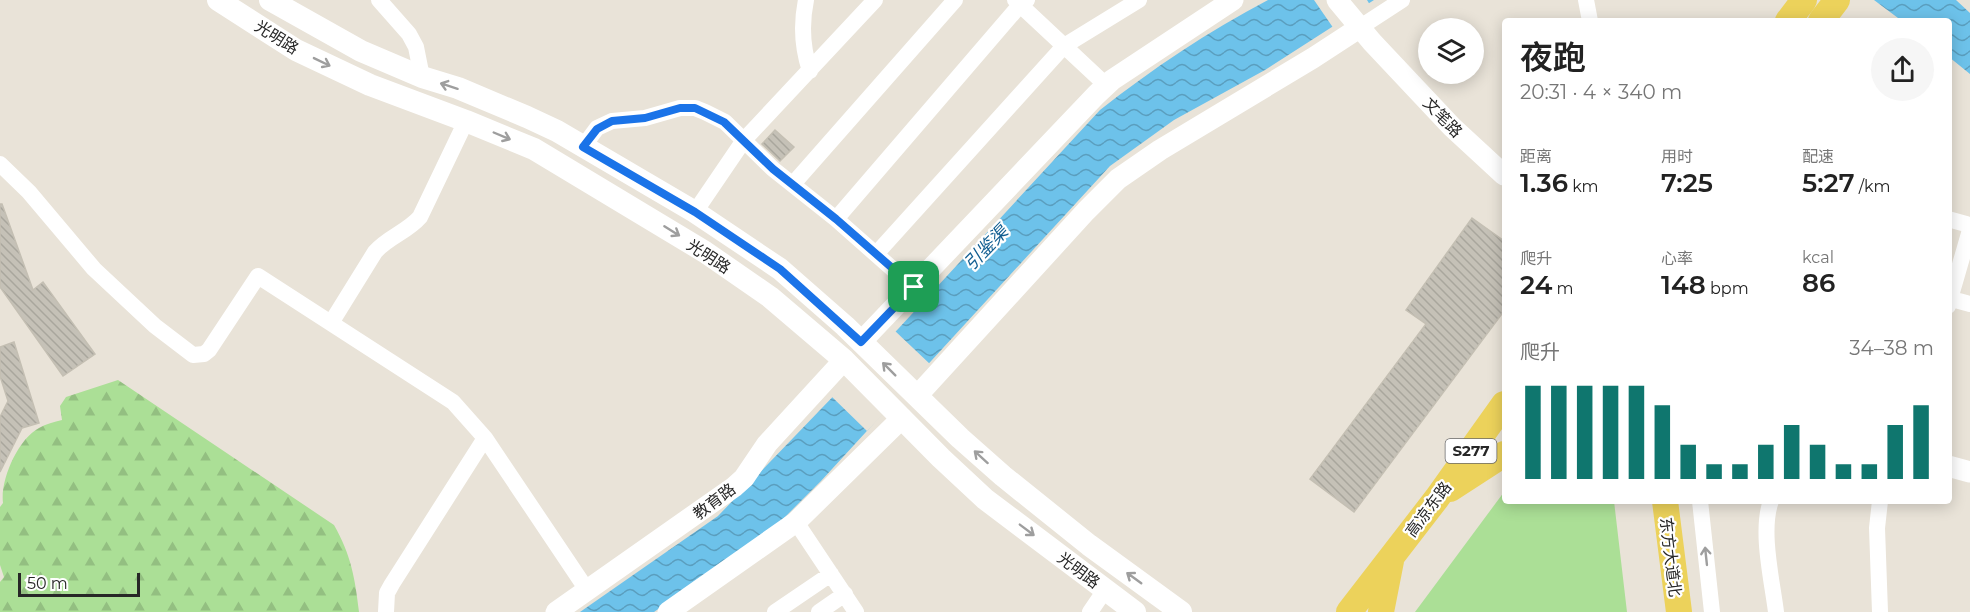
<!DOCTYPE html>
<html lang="zh">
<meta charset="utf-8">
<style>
body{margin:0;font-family:Montserrat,"Noto Sans SC",sans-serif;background:#f6f6f6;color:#222;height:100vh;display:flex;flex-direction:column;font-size:22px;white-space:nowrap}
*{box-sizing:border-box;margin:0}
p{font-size:20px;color:#767676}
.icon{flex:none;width:33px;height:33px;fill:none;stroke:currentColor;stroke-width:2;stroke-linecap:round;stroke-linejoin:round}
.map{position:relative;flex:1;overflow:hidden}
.side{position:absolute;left:1502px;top:18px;width:450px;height:486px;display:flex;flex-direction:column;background:#fff;border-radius:6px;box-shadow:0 3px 15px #0003}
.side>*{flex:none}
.buttons{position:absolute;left:1418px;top:18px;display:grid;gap:12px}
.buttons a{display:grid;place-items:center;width:66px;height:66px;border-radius:50%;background:#fff;box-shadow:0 3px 15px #0003;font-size:30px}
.scale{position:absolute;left:18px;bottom:15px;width:122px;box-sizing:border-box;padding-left:6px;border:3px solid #272727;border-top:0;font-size:16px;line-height:21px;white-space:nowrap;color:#272727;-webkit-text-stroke:4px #fff;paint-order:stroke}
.pin{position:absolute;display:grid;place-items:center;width:51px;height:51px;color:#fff;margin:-26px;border-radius:12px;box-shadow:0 3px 9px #0006}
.round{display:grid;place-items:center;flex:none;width:63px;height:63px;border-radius:32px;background:#f6f6f6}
.headline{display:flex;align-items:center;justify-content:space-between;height:102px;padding:0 18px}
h1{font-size:33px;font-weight:600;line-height:45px}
.stats{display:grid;grid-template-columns:repeat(3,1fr);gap:9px;height:102px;padding:6px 18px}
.stats div{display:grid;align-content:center}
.stats b{font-size:26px;font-weight:600}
.stats small{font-size:16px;font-weight:400}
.stats p{font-size:16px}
.chart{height:168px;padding:12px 18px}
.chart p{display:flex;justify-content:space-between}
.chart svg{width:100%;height:108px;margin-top:6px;stroke:#0f766e;stroke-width:6}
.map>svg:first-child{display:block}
.grass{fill:#abdf96}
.forest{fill:url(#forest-firs)}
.water{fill:url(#water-waves)}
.pier{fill:#e9e3d8}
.building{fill:url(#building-back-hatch);stroke:#c4bfb3;stroke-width:1.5}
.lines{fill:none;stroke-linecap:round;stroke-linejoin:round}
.minor{stroke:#fff;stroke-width:16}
.tertiary{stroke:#fff;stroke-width:21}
.secondary{stroke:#fff;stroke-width:22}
.primary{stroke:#ecd25b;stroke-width:26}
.oneway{stroke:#9e9e9e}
.route-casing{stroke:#fff;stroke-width:12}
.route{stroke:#1a73e8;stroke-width:8}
.labels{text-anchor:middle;stroke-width:4.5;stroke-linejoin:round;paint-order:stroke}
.shield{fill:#fff;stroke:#686868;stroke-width:1.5}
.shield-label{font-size:15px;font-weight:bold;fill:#272727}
.street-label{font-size:16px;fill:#272727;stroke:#fff}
.water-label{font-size:18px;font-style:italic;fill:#115e91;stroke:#fff}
</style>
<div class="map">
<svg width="1970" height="612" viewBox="0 0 1970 612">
<defs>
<pattern id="forest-firs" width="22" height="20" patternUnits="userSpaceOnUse" patternTransform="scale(1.5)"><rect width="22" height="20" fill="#abdf96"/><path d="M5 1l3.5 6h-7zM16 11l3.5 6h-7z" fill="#93bf81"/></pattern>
<pattern id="water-waves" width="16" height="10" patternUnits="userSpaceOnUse" patternTransform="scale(1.5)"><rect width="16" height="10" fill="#6dc2ea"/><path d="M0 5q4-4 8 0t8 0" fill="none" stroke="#5a9ebe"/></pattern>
<pattern id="building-back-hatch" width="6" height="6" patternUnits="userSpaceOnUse" patternTransform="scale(1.5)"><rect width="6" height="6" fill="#c5c1b7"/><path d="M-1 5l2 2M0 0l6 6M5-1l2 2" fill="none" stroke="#a9a69d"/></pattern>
</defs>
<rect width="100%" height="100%" fill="#e9e3d8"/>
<!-- grass -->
<path class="grass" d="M1504,492V501H1614L1627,612H1415Z"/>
<!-- forest -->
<path class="forest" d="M118,380L334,525C351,555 355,578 359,612H0V582L4,577L0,565V507L3,503C0,480 18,439 39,428C46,424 54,422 62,420L60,406L66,397Z"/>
<!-- water -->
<path class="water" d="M1268,0H1374L1265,70L1174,120L1110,166L821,481L780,522L654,612H580L718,516L899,328L1100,110C1152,69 1209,31 1268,0Z
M1874,0H1956L1970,13V74L1949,57L1948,21H1902Z"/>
<!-- pier -->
<path class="pier" d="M1314,0H1367L1370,5L1334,29Z
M894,330L931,365L867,431L831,396Z"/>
<!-- building -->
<path class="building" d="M775,130L794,147L780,161L762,144Z
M0,204H2L33,290L43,282L95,354L63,376L0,287Z
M1472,218L1504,241V311L1354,512L1310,479L1426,324L1406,310Z
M14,342L39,423L22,428L0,472V417L8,401L0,376V347Z"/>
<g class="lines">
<!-- minor -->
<path class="minor" d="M379,0L409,34L416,47L422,77
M806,0C801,24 802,47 810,71
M1015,0L1107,86
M1586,0L1590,21
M1359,28L1402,0
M583,147L597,128L612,121L645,118L680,108H695L705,112L725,122L773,169L836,219L913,287
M0,164L29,192L94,269L155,326L193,355L204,354L209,350L258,276L453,402L485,438L587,590
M793,184L955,0
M695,212L744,140L875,0
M836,219L1020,5L1027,0
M1948,219L1966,224L1970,230L1948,306
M876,254L1064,46L1139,0
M1948,298L1970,304
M331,323L375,252C388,237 407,232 420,217L466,121
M1700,501L1712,612
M1771,501C1760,530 1772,580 1776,612
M1880,501L1877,528L1880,612
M796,522L856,612
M386,612L387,593L392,584L485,438
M775,612L831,574
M819,612L845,594
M1090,612L1105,590"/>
<!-- tertiary -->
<path class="tertiary" d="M1337,0L1372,42L1452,127L1504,175
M861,342L1096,95L1112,80L1233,0
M917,396L1086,211L1118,179L1160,150L1313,58L1359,28
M1948,466L1970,472
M556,612L734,487L744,478L767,444L844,360
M668,612L796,522L902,418"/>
<!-- secondary -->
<path class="secondary" d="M218,0L296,50L370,85L466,121L534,149L705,252L770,297L844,360L941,458L985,499L1135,612
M270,0L361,51L422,77L458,88L527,117L557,131L695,212L780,269L845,326L960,438L1003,476L1089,545L1181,612"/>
<!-- primary -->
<path class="primary" d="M1788,21L1804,0
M1821,21L1837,0
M1450,489L1504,454
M1665,501L1679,612
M1349,612L1437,498L1504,404
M1381,612L1391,561"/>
</g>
<!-- one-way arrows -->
<defs><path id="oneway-shaft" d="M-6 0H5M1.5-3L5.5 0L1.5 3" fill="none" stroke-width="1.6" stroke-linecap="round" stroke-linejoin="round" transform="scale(1.5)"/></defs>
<g class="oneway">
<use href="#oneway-shaft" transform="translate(322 62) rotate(26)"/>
<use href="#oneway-shaft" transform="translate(449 86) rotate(-162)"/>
<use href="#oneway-shaft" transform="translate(502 136) rotate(23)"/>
<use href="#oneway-shaft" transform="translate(672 231) rotate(32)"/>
<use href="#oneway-shaft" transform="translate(889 369) rotate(-135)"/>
<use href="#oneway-shaft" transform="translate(981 457) rotate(-138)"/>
<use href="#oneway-shaft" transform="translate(1027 530) rotate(37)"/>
<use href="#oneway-shaft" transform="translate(1706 556) rotate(-96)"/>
<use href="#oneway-shaft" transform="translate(1134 578) rotate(-144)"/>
</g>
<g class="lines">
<!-- route casing -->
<g class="route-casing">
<path id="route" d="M680,108H695L724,122L773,169L836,219L914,287L861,342L780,269L695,212L583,147L597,129L612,121L645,118Z"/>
</g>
<!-- route -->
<use href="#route" class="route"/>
</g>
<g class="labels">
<!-- shield labels -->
<rect class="shield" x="1445.5" y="439" width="51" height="24" rx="4.5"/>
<g class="shield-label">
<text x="1471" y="456">S277</text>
</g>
<!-- street labels -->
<g class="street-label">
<text transform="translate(277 37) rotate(32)" y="6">光明路</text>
<text transform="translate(1443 117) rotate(46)" y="6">文笔路</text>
<text transform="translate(709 256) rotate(33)" y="6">光明路</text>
<text transform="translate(714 501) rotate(-37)" y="6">教育路</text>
<text transform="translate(1428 509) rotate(-53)" y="6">高凉东路</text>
<text transform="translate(1671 557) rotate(83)" y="6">东方大道北</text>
<text transform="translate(1079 570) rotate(37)" y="6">光明路</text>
</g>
<!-- water labels -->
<g class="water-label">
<text transform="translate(986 248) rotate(-46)" y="6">引鉴渠</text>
</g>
</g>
</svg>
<div class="buttons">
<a><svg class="icon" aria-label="layers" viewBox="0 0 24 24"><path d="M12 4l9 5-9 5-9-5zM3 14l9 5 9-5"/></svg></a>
</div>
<div class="scale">50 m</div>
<div class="pin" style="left:914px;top:287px;background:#1e9e55"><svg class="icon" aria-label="arrive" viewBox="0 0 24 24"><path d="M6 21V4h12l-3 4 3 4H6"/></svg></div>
<section class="side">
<div class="headline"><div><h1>夜跑</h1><p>20:31 · 4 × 340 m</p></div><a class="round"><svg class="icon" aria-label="share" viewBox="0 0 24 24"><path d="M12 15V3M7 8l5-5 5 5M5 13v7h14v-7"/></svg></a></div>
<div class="stats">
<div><p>距离</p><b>1.36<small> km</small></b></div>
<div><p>用时</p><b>7:25</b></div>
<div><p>配速</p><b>5:27<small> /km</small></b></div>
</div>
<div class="stats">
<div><p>爬升</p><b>24<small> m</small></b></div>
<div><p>心率</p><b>148<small> bpm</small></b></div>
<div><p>kcal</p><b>86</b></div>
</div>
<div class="chart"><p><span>爬升</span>34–38 m</p>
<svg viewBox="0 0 160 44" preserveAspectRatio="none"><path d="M5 44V6M15 44V6M25 44V6M35 44V6M45 44V6M55 44V14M65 44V30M75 44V38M85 44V38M95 44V30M105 44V22M115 44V30M125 44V38M135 44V38M145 44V22M155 44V14"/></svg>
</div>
</section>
</div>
